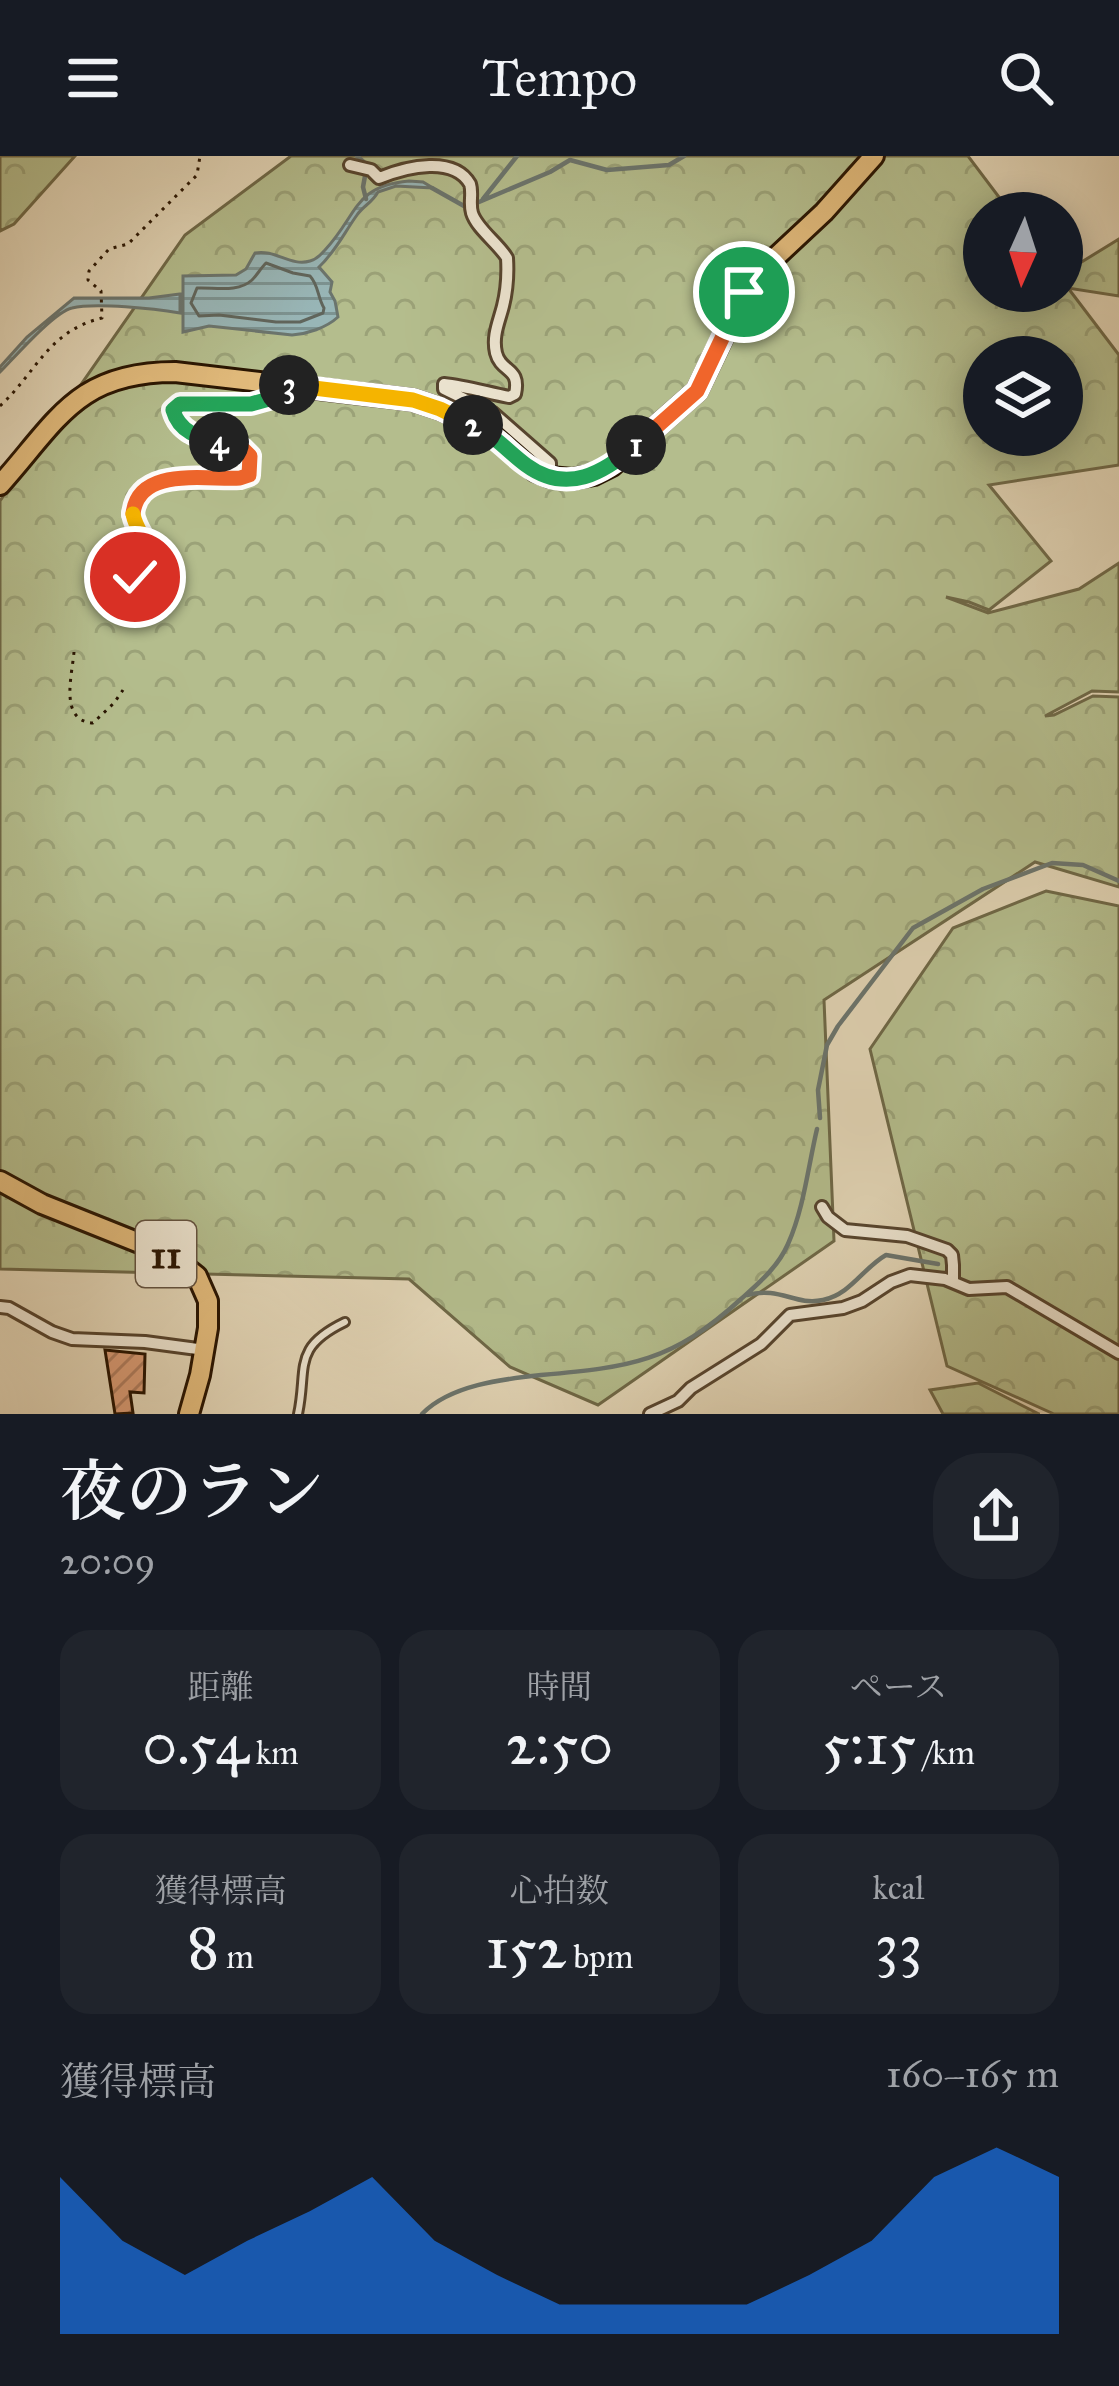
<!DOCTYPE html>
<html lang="ja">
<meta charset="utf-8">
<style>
body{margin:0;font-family:"IM FELL Great Primer","Noto Serif JP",serif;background:#20242c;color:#f1f3f6;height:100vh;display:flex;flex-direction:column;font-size:45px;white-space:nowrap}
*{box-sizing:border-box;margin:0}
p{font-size:39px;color:#9ea1a6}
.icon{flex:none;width:66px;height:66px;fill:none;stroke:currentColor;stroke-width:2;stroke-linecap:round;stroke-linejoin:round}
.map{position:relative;height:1258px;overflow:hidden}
.side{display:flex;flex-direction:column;background:#171b24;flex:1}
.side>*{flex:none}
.needle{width:78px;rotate:183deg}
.fabs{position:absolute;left:963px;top:36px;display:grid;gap:24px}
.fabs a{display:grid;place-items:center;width:120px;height:120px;border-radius:50%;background:#171b24;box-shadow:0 6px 30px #0003;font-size:60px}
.pin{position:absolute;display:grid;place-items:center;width:102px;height:102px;color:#fff;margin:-51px;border:6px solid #fff;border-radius:50%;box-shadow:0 3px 12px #0007}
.km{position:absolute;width:60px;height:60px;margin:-30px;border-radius:50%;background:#222;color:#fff;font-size:33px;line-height:60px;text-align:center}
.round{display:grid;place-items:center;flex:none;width:126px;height:126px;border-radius:48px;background:#20242c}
.overview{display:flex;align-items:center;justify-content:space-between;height:204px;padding:0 60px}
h1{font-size:66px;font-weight:600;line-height:90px}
.metrics{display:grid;grid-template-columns:repeat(3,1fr);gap:18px;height:204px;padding:12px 60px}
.metrics div{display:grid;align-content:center;border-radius:30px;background:#20242c;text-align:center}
.metrics b{font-size:60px;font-weight:600}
.metrics small{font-size:33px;font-weight:400}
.metrics p{font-size:33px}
.chart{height:336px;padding:24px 60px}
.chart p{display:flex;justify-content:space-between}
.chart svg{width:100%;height:216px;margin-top:12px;fill:#1a73e8;opacity:.7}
header{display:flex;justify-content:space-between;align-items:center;height:156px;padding:0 60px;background:#171b24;font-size:54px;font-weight:600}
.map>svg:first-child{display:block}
.forest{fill:url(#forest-crowns);stroke:#6e6847;stroke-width:3;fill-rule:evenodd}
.water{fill:url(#water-rules);stroke:#6b756e;stroke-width:3}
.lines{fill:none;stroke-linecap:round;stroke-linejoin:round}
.shore{stroke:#60655c;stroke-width:3}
.stream{stroke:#6b756e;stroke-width:4.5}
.building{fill:url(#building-hatch);stroke:#281401;stroke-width:3}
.service-casing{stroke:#56442e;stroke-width:12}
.minor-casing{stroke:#56442e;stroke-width:16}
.primary-casing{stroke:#281401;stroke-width:24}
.path{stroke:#281401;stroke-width:3;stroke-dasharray:3 6;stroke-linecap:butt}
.service{stroke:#ece4d0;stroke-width:6}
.minor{stroke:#ece4d0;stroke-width:10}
.primary{stroke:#e1ba7b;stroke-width:18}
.split-1-casing{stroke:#fff;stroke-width:24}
.split-2-casing{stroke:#fff;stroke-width:24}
.split-3-casing{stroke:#fff;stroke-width:24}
.split-4-casing{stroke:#fff;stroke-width:24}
.split-5-casing{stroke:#fff;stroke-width:24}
.split-6-casing{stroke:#fff;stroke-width:24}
.split-1{stroke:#f0652b;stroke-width:15}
.split-2{stroke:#22a559;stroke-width:15}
.split-3{stroke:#f5b400;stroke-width:15}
.split-4{stroke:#22a559;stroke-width:15}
.split-5{stroke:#f0652b;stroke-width:15}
.split-6{stroke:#f5b400;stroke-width:15}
.labels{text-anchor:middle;stroke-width:12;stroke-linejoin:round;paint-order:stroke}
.shield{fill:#ece4d0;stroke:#63523f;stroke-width:3}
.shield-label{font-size:39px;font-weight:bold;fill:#281401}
</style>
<header><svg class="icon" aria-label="menu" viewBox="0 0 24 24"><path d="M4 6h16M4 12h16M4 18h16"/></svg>Tempo<svg class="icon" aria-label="search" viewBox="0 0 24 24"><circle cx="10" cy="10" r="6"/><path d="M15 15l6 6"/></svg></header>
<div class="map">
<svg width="1119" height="1258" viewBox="0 0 1119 1258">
<defs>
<pattern id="forest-crowns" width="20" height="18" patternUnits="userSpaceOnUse" patternTransform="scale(3)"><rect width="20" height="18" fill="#b4bd8d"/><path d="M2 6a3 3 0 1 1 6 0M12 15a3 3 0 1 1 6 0" fill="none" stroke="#9ba278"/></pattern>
<pattern id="water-rules" width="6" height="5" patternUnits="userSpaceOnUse" patternTransform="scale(3)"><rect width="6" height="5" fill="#98b6b7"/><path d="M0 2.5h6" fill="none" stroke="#7c9392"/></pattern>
<pattern id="building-hatch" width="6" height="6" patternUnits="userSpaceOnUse" patternTransform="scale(3)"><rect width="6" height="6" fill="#d89b75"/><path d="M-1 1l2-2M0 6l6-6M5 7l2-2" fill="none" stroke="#af7d5e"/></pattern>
</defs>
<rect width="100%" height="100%" fill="#e2d5b6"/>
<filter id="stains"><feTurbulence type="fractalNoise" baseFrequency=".00167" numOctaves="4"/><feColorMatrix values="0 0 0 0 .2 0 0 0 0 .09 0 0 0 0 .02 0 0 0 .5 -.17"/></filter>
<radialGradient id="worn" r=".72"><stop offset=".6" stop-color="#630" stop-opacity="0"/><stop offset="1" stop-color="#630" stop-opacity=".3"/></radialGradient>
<!-- forest -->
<path class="forest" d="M0,0H75L14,68L0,75Z
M291,0H968L1011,57H984V135H1062V118L1119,83V140L1068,132L1119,199V309L989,329L1051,405L989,454L969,446L946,441L988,457L1079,433L1119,407V536L1092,535L1045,560L1054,559L1093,540L1119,541V731L1035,706L824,844L834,1085L598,1249L510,1211L409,1123L0,1113V345L185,79ZM984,201H1062V279H984Z
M1046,735L1119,750V1258H1054L947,1210L870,893L953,772Z
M978,1227L1039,1258H1040H943L930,1234Z"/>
<!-- water -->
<path class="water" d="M409,25L423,26L433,32L396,30L378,36C372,47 364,49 357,59C344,77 336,95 319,111L332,126L330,136L335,145L338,161C326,172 307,178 292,179L209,170L183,176V120L236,119L246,113L255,97C275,93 291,111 310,105C318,103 320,99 325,94C358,59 353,30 409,25Z
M180,138V157C156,153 95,146 72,152C54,156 15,201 0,216V211L27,181L74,142H149Z"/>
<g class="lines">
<!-- shore -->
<path class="shore" d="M266,107L293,117L310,120C319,130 317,140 324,152L323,157L300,166H276L219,159L199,160L191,147L197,132C214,131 238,137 252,124C257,119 261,112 266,107Z"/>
<!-- stream -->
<path class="stream" d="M357,0L367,9L363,31L366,43
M432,32L464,50
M483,43L517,0
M479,46L550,16L570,4L607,14L669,9L684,0
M820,962L818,934L827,889L838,870L913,772L983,733L1052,707L1083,709L1119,725
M747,1139C781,1130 794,1150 823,1144C851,1138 863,1112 886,1099L938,1108
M422,1258C450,1229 503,1223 541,1219C631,1211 672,1206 741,1143C759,1127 778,1111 788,1088C804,1052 808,1011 817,973"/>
</g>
<!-- building -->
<path class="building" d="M105,1194L145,1198L144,1237L130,1236L133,1257L115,1258Z"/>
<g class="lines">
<!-- service casing -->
<g class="service-casing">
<path id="service" d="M298,1258C308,1212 291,1192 345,1166"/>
</g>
<!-- minor casing -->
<g class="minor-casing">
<path id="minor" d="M350,9L371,14L379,22C408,10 454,0 470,28C473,37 469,47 472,57C477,73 498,87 507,102C508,118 507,134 503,150C499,166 492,180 496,197C501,217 521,211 515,238L509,241C488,237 465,230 444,228V233L493,257L550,307V321
M822,1051L828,1061L845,1074L907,1080L947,1094L952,1099L953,1109V1126
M0,1151L9,1152L52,1176L72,1183L145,1186L205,1194
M650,1258L678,1245L691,1232L761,1188L790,1159L843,1152L862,1145L891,1126L910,1119L945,1123L969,1133L1007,1131L1119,1197"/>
</g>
<!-- primary casing -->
<g class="primary-casing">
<path id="primary" d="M0,329C58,264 77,216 175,216L413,244L440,253L484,274L499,283L535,315L550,321L572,323L594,319L612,310L697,235L744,137L763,113L824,56L874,0
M0,1025L42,1048L172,1100L197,1120L208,1145V1172L200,1219L189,1258"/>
</g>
<!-- path -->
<path class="path" d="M0,250C36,217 48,175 102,162L101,135L88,124L89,115L109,93L128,88L197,19L200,0
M113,421H135L149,413C159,378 109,366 148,329C181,319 217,329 249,318L250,300C228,276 185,291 173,254L180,247L251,248L266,244
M74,496C72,520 59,565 93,567L114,547L123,534"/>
<!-- service -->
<use href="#service" class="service"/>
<!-- minor -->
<use href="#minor" class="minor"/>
<!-- primary -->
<use href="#primary" class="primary"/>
</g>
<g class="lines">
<!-- split-1 casing -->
<g class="split-1-casing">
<path id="split-1" d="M636,289L697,235L744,136"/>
</g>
<!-- split-2 casing -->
<g class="split-2-casing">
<path id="split-2" d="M473,269C497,281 506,294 526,309C567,339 604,317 636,289"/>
</g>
<!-- split-3 casing -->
<g class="split-3-casing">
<path id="split-3" d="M289,229L413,244L440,253L473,269"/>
</g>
<!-- split-4 casing -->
<g class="split-4-casing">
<path id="split-4" d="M219,286C199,282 179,276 173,254L180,248H251L269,243L274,228L289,229"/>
</g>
<!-- split-5 casing -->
<g class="split-5-casing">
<path id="split-5" d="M133,358C138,310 205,324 240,322L249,319L250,300L242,292L219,286"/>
</g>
<!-- split-6 casing -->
<g class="split-6-casing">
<path id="split-6" d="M133,358C137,380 156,390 149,413L135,421"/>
</g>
<!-- split-1 -->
<use href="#split-1" class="split-1"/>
<!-- split-2 -->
<use href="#split-2" class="split-2"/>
<!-- split-3 -->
<use href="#split-3" class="split-3"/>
<!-- split-4 -->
<use href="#split-4" class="split-4"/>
<!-- split-5 -->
<use href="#split-5" class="split-5"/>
<!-- split-6 -->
<use href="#split-6" class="split-6"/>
</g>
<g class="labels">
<!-- shield labels -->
<rect class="shield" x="136" y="1065" width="60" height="66" rx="9"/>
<g class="shield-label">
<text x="166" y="1112">11</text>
</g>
</g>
<rect width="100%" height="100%" filter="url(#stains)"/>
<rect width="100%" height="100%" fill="url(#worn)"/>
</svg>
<div class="fabs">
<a><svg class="needle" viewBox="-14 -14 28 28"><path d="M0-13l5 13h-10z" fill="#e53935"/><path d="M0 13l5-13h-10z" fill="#9ea1a6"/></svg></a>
<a><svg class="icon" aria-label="layers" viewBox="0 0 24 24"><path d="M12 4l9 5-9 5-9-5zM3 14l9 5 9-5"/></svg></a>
</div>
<div class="pin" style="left:744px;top:136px;background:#1e9e55"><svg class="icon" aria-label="arrive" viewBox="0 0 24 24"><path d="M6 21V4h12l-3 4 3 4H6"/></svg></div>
<div class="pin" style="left:135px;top:421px;background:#d93025"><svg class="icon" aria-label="check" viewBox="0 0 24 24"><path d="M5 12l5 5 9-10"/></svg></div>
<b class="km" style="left:636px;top:289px">1</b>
<b class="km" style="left:473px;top:269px">2</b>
<b class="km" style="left:289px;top:229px">3</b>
<b class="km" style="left:219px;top:286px">4</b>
</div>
<section class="side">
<div class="overview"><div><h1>夜のラン</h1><p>20:09</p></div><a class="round"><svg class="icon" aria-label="share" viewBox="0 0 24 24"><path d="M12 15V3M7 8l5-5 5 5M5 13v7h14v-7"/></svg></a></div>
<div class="metrics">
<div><p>距離</p><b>0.54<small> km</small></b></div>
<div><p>時間</p><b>2:50</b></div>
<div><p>ペース</p><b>5:15<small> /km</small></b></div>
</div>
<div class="metrics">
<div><p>獲得標高</p><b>8<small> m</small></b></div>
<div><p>心拍数</p><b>152<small> bpm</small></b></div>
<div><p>kcal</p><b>33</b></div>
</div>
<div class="chart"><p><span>獲得標高</span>160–165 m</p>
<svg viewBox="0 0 160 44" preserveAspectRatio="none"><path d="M0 44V12L10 25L20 32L30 25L40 19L50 12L60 25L70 32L80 38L90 38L100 38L110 38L120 32L130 25L140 12L150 6L160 12V44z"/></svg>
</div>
</section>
